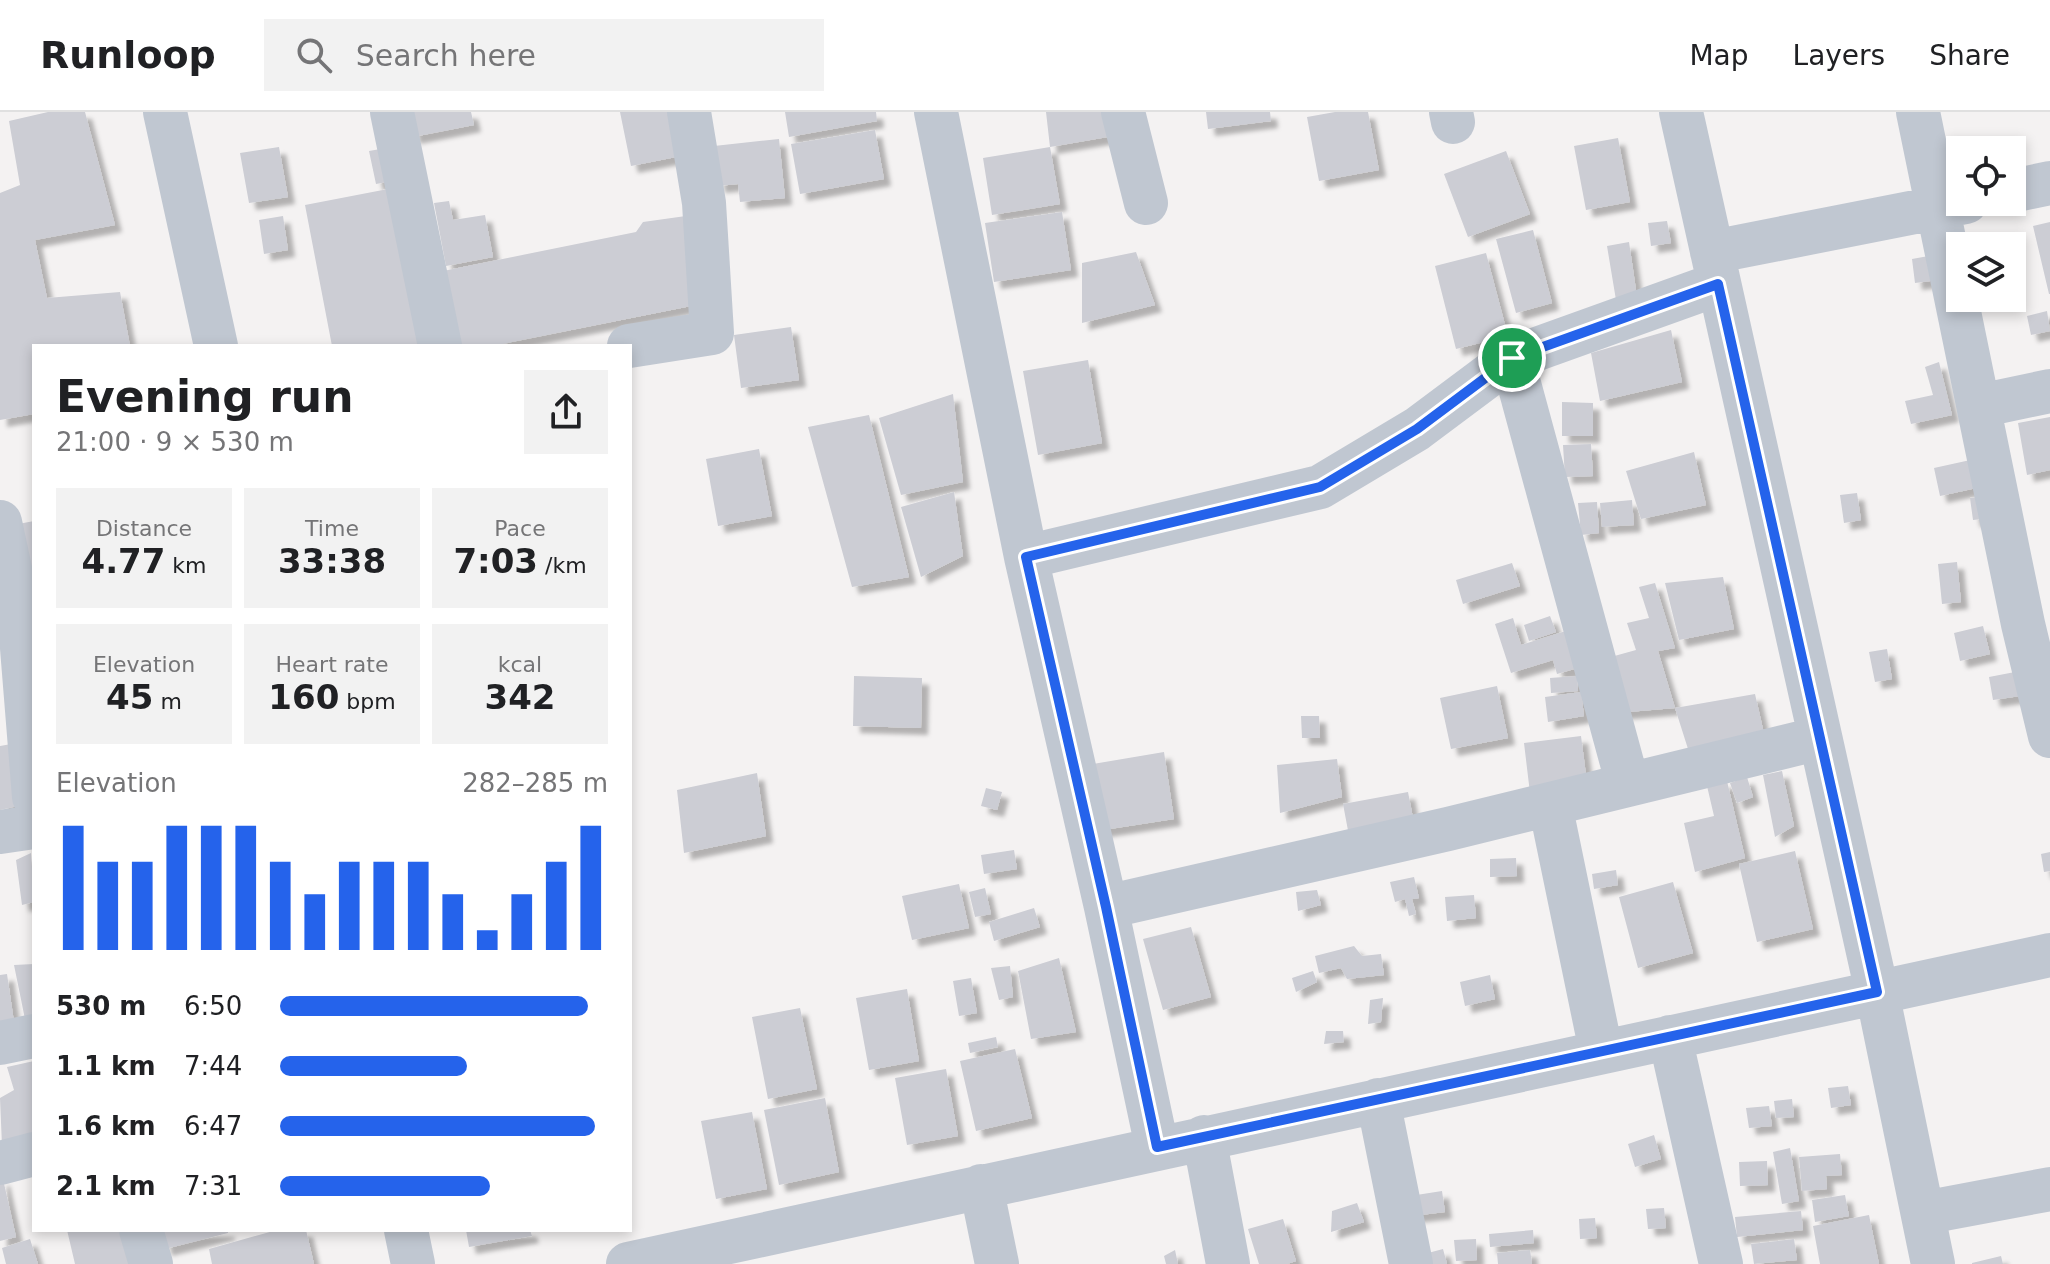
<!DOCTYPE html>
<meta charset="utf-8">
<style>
body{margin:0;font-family:"DejaVu Sans",sans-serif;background:#f2f2f2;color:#202124;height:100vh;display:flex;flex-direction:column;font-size:30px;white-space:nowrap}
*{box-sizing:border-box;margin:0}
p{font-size:26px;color:#757577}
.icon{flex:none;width:44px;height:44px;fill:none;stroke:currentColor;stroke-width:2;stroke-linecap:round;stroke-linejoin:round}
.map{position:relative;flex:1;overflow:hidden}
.side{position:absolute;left:32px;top:232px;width:600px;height:888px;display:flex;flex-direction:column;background:#fff;border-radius:0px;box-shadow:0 4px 12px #0003}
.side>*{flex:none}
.tools{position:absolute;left:1946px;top:24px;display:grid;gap:16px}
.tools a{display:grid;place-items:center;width:80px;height:80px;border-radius:0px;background:#fff;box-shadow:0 4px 12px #0003;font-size:40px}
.pin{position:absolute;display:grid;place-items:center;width:68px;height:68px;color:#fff;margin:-34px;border:4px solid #fff;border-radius:50%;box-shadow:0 2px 8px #0007}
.round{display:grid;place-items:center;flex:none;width:84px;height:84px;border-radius:0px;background:#f2f2f2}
.headline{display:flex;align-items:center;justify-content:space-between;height:136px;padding:0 24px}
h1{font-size:44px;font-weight:700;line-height:60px}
.stats{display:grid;grid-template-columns:repeat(3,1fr);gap:12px;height:136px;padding:8px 24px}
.stats div{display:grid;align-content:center;border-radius:0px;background:#f2f2f2;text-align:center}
.stats b{font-size:34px;font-weight:700}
.stats small{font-size:22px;font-weight:400}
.stats p{font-size:22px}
.chart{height:224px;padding:16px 24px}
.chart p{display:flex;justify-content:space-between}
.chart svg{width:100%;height:144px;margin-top:8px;stroke:#2563eb;stroke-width:6}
ul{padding:0 24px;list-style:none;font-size:26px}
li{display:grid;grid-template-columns:128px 96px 1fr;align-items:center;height:60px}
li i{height:20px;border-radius:10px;background:#2563eb}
header{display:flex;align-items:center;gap:48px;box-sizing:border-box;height:112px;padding:0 40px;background:#fff;border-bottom:2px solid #e0e0e0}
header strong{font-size:38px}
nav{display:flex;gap:44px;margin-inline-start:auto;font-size:28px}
.search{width:560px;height:72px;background:#f2f2f2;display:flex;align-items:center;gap:20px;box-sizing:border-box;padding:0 28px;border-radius:0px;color:#757577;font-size:30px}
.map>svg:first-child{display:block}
.building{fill:#cccdd4;filter:url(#shadow)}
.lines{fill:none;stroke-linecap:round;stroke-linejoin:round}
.minor{stroke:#c0c7d1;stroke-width:44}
.route-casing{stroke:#fff;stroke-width:16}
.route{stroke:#2563eb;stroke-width:10}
</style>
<header>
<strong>Runloop</strong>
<div class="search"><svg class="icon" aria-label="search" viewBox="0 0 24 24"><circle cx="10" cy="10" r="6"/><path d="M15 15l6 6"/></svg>Search here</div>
<nav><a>Map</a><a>Layers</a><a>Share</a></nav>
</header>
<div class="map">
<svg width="2050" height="1152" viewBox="0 0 2050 1152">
<defs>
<filter id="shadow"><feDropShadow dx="7" dy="7" stdDeviation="2" flood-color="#0004"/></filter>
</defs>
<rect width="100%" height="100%" fill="#f4f2f2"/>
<!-- building -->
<path class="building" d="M48,0H85L115,113L35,128L47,186L120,180L130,234H34V302L0,308V81L20,73L9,9Z
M408,0H471L474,13L413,25Z
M620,0H677L686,43L631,54Z
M785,0H876L877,9L789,25Z
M1046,0H1113L1119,23L1050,35Z
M1206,0H1270L1271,9L1208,17Z
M1335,0H1368L1379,58L1319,69L1307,5Z
M875,18L884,67L800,82L791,32Z
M1618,26L1630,90L1586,98L1574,34Z
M779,27L785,86L740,90L738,72L718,74L714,34Z
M279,35L288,85L249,91L240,41Z
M1050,35L1060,92L992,103L983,46Z
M386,36L392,69L376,72L369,39Z
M1506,39L1530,102L1468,125L1444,62Z
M388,77L418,233L332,234L305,93Z
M449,89L453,108L485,103L493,145L446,154L434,91Z
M1062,100L1071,158L994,170L985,111Z
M693,103L706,191L492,234H459L443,159L636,120L643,110Z
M283,104L288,138L264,142L259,108Z
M1667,109L1671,131L1651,134L1648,111Z
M2050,110V182H2049L2033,114Z
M1533,118L1552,191L1516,201L1496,127Z
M1629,130L1637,185L1616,188L1607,134Z
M1136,140L1155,193L1082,211V151Z
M1486,141L1508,224L1456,237L1435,154Z
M1934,143L1938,168L1915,171L1912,147Z
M2047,199L2050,219L2031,223L2027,204Z
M791,215L799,268L741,276L734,223Z
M1671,218L1682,270L1600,289L1591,241Z
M1088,248L1102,331L1038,343L1023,259Z
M1939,250L1952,303L1911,312L1905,289L1933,283L1925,255Z
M953,282L963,370L901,383L879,306Z
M1562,290L1593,291V324H1562Z
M869,303L909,465L852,475L808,315Z
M2050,305V358L2027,363L2018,311Z
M1591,332L1593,364L1565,365L1563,333Z
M759,337L772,404L718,414L706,347Z
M1694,340L1706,393L1641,407L1626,359Z
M1984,345L1990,373L1940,384L1934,356Z
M954,380L963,444L921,465L901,395Z
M1857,381L1861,408L1844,411L1840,383Z
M1988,384L1991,406L1973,408L1970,386Z
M1632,388L1634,413L1602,415L1600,391Z
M1597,390L1599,421L1581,423L1578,391Z
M34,409V458L22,461L13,413Z
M1957,450L1961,490L1942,492L1938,452Z
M1512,451L1520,474L1463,492L1456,468Z
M1723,465L1734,517L1679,528L1665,471Z
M1655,471L1675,536L1658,539L1675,596L1616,601L1600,548L1636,538L1627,511L1649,506L1639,475Z
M1550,504L1556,520L1529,529L1524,513Z
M1513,506L1521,533L1569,518L1581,555L1557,562L1553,548L1511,561L1495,512Z
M1983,514L1990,542L1960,549L1954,521Z
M1887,537L1892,567L1875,570L1869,540Z
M2015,560L2020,584L1993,588L1989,565Z
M854,564L922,566L921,616L853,614Z
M1577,564L1578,579L1551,581L1550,566Z
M1497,574L1508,626L1451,637L1440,586Z
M1581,580L1584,604L1548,610L1545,585Z
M1755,582L1765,626L1689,640L1675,596Z
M1301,604H1319L1320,626H1302Z
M1581,624L1586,663L1530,681L1524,631Z
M17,631L31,691L0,698V634Z
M1164,640L1174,707L1097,719L1087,653Z
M1337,647L1342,685L1280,701L1277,653Z
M1782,659L1794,714L1775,725L1763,663Z
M757,661L766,724L684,741L677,678Z
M1747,665L1753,685L1737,691L1730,671Z
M1727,669L1745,746L1695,760L1684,711L1714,704L1707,674Z
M986,676L1002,680L997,698L981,694Z
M1408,680L1418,732L1353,745L1343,692Z
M1014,738L1017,757L984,762L981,743Z
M1795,739L1813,817L1757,830L1739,752Z
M2050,740V759L2044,760L2041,742Z
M31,741L34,790L22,793L16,748Z
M1516,746L1517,764L1490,765V747Z
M1616,758L1618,773L1594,777L1592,762Z
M1414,765L1419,786L1412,787L1416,802L1409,804L1405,787L1395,790L1390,770Z
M1673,770L1693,841L1638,856L1619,785Z
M959,772L969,816L912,828L902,784Z
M985,776L991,802L975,805L969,780Z
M1317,778L1321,793L1298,799L1296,780Z
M1474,783L1476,806L1447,809L1445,785Z
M1034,796L1040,815L994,829L989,810Z
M1191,815L1211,885L1163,898L1143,827Z
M1354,834L1362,844L1381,842L1384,863L1347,867L1341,856L1319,861L1315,844Z
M1059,846L1076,920L1031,927L1018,859Z
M34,852V910L26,912L14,853Z
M1010,854L1013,885L999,888L991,856Z
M1313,859L1317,870L1296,880L1292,866Z
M7,862L16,924L0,927V863Z
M1490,863L1495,887L1465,894L1460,870Z
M971,866L977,901L959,904L953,869Z
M907,877L919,949L869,958L856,886Z
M1383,886L1381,910L1368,912L1370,888Z
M800,896L817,977L768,987L752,905Z
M1326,919H1343L1344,930L1324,932Z
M996,925L998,935L970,941L968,931Z
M1015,937L1032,1006L976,1019L960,949Z
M34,949V1027L2,1034L0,986L14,978L7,955Z
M946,957L958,1024L907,1033L895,966Z
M1848,974L1851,993L1831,996L1828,976Z
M825,986L839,1060L779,1073L764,998Z
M1792,987L1794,1005L1776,1006L1774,989Z
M1769,994L1772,1014L1749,1016L1746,996Z
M752,1000L767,1077L716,1087L701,1009Z
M1654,1023L1661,1047L1635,1055L1628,1032Z
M1790,1036L1799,1089L1782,1092L1773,1040Z
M1840,1042L1842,1063L1826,1064L1827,1077L1802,1079L1799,1045Z
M1767,1049L1768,1073L1740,1074L1739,1050Z
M0,1067H3L16,1125L0,1129Z
M1442,1079L1445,1100L1412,1104L1410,1084Z
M1845,1083L1849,1104L1815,1110L1812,1088Z
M1357,1091L1364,1110L1331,1120L1332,1099Z
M1664,1096L1666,1116L1648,1117L1646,1097Z
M1801,1099L1803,1118L1737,1125L1735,1105Z
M1869,1103L1879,1152H1820L1813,1114Z
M1595,1106L1597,1126L1580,1127L1579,1107Z
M1283,1107L1296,1149L1287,1152H1259L1248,1117Z
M67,1118H119L128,1152H75Z
M161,1118H228V1121L165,1137Z
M277,1118H306L314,1152H212L209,1137Z
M466,1118H530L532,1124L469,1135Z
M1533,1118L1534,1131L1490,1135L1489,1122Z
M30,1127L38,1152H6L2,1136Z
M1476,1127L1477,1148L1456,1149L1454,1128Z
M1794,1127L1797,1148L1754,1152L1751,1132Z
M1443,1137L1447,1152H1431L1428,1141Z
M1175,1138L1178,1152H1166L1164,1144Z
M1530,1138L1532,1152H1498L1497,1141Z
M2001,1144L2003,1152H1972V1151Z"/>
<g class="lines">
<!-- minor -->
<path class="minor" d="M165,0L216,234
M392,0L440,234
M936,0L1026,445L1106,795L1157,1035
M1123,0L1146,91
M1451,0L1453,10
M1681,0L1877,880L1933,1152
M1918,0L2023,512L2050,624
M2012,79L2050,71
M1712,140L1966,90
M629,234L712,221L704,91L689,0
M1512,246L1628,673
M1979,294L2050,279
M0,410L19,499L34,685
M1026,445L1320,375L1417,317L1512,246L1718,172
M1550,692L1601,939
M0,720L34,715
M1106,795L1448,717L1820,626
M1670,925L1721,1152
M0,931L34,924
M1378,988L1411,1152
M1204,1025L1228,1152
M0,1051L34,1042
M981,1074L997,1152
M1923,1101L2050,1077
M141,1118L151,1152
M406,1118L413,1152
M628,1152L2050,843"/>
</g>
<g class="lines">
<!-- route casing -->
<g class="route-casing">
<path id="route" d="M1718,172L1877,880L1157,1035L1106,795L1026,445L1320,375L1417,317L1512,246Z"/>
</g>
<!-- route -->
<use href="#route" class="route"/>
</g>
</svg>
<div class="tools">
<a><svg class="icon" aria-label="locate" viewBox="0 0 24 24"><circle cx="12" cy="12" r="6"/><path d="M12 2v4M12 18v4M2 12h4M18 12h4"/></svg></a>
<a><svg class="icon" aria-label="layers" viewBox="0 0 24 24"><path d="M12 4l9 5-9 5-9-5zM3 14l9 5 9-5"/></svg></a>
</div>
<div class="pin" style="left:1512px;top:246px;background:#1e9e55"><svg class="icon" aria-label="arrive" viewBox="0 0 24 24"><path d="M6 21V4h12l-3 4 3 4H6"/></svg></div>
<section class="side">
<div class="headline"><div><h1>Evening run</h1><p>21:00 · 9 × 530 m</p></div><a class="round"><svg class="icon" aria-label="share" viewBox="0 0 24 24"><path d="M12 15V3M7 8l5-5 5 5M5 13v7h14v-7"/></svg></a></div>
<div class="stats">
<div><p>Distance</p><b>4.77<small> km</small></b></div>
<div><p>Time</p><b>33:38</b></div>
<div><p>Pace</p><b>7:03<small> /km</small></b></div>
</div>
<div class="stats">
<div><p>Elevation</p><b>45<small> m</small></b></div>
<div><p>Heart rate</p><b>160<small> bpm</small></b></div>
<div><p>kcal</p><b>342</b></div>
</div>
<div class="chart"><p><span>Elevation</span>282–285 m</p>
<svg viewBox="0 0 160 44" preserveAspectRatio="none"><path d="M5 44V6M15 44V17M25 44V17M35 44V6M45 44V6M55 44V6M65 44V17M75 44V27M85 44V17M95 44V17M105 44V17M115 44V27M125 44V38M135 44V27M145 44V17M155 44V6"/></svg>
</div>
<ul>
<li><b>530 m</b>6:50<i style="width:94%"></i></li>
<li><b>1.1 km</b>7:44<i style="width:57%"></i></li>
<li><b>1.6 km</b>6:47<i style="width:96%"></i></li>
<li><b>2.1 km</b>7:31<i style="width:64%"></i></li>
</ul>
</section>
</div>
